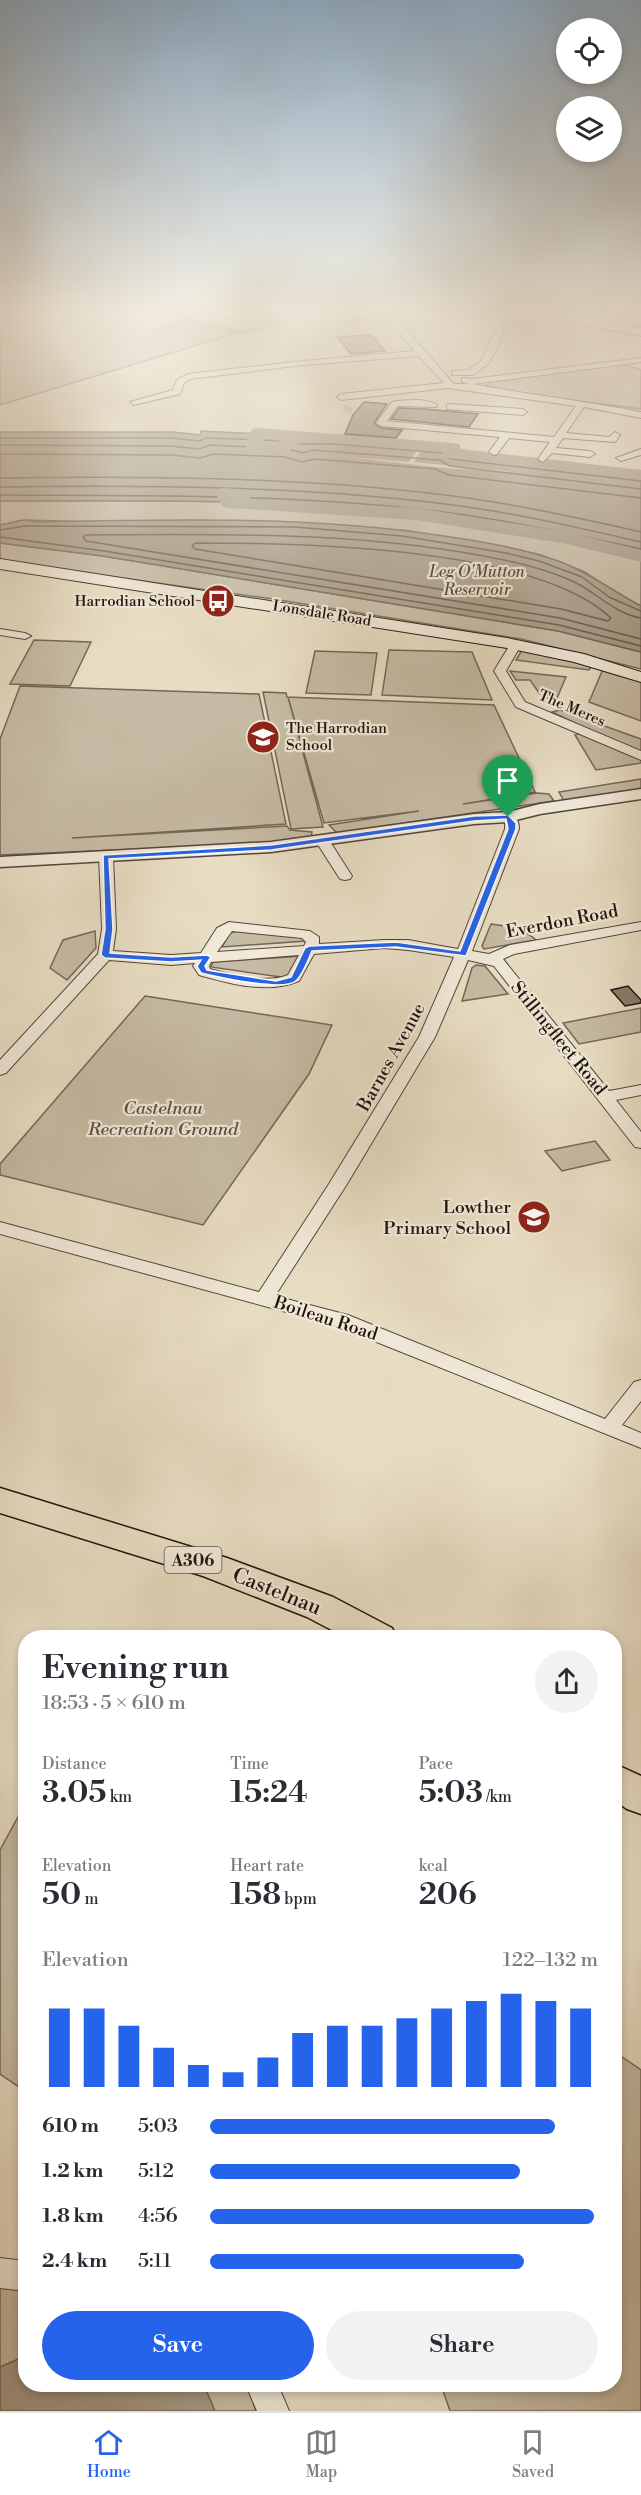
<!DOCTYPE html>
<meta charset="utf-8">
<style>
body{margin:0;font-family:"Libre Bodoni",serif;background:#f2f2f3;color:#2b2b33;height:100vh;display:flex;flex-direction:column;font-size:22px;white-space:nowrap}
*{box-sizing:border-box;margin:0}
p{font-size:20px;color:#7c7c81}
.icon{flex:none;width:33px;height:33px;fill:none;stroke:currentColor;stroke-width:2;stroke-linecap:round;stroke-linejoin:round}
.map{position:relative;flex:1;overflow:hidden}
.panel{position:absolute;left:18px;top:1630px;width:604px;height:762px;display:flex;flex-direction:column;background:#fff;border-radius:24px;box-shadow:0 3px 9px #0003}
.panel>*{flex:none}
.tools{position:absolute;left:556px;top:18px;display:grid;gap:12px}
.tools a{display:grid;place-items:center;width:66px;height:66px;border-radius:50%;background:#fff;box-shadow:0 3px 9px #0003;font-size:30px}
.pin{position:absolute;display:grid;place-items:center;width:51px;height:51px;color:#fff;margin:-62px -26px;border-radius:50% 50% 50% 0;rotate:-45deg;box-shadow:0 0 6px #0007}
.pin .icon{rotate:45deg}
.round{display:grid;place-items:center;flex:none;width:63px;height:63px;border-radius:32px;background:#f2f2f3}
.summary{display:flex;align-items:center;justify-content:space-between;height:102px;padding:0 24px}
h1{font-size:33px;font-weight:600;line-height:45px}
.stats{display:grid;grid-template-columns:repeat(3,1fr);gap:9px;height:102px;padding:6px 24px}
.stats div{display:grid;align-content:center}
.stats b{font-size:30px;font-weight:600}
.stats small{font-size:16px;font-weight:400}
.stats p{font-size:16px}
.chart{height:168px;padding:12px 24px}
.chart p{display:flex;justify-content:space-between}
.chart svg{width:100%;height:108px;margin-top:6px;stroke:#2563eb;stroke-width:6}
.primary-button{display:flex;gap:12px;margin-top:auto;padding:12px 24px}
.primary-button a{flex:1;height:69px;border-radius:36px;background:#2563eb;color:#fff;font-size:24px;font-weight:600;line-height:69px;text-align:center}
.primary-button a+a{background:#f2f2f3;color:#2b2b33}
ul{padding:0 24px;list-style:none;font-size:20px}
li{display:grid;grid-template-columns:96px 72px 1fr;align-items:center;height:45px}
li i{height:15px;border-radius:8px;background:#2563eb}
.tabs{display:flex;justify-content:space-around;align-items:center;height:84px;border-top:2px solid #e1e1e2;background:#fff;font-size:16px;color:#7c7c81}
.tabs a{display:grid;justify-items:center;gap:3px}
.tabs .current{color:#2563eb}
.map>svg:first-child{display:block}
.green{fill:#c6bba4;stroke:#746758;stroke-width:1.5}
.water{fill:#a49885;stroke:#706355;stroke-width:1.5}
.pier{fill:#e8ddc3}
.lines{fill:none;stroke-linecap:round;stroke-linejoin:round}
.shore{stroke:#625649;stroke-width:1.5}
.river{fill:#a49885;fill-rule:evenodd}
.building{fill:#887c6c;stroke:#21130d;stroke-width:1.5}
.minor-tunnel{stroke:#c0b59f;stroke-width:9;stroke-dasharray:9 4.5;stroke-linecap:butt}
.minor-casing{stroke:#53463a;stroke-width:2}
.tertiary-casing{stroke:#53463a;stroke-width:3}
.secondary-casing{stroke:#21130d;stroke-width:2}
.primary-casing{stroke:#21130d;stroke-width:3}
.trunk-casing{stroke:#21130d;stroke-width:2}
.minor{fill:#f0e9d8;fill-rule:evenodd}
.tertiary{fill:#f0e9d8;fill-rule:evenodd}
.secondary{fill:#f0e9d8;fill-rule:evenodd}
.primary{fill:#e8ddc3;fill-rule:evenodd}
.trunk{fill:#e8ddc3;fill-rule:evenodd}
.route{fill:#2563eb;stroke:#fff;stroke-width:1.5;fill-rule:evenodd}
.labels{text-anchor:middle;stroke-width:4.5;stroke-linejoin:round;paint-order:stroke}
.far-poi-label{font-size:15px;fill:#21130d;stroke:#f0e9d8;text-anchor:end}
.far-street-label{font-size:15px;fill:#21130d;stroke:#f0e9d8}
.far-water-label{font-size:16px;font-style:italic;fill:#5c4f43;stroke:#f0e9d8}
.shield{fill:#f0e9d8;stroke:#5f534a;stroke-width:1.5}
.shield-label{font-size:16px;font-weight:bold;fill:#21130d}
.street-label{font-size:18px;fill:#21130d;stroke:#f0e9d8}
.park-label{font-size:18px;font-style:italic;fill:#5b4e42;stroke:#f0e9d8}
.poi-label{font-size:18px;fill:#21130d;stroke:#f0e9d8;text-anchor:end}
.near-street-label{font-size:21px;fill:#21130d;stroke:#f0e9d8}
</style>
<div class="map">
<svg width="641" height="2411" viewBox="0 0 641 2411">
<rect width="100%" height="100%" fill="#e8ddc3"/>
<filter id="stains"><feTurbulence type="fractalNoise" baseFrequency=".00333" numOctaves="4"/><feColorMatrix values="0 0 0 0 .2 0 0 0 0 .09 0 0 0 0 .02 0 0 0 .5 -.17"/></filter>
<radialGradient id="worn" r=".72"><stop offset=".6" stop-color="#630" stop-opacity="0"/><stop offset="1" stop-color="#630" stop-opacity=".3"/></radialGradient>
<!-- green -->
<path class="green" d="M0,311H204L173,325L146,331L175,326L188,321L237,333L0,405Z
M259,311H298L309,314L245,333L206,324Z
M538,311H641V331Z
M623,364L641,370V409L498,391L486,386L490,382Z
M0,501C139,501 279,498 418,515C493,524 567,538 641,556V606L612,591L585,572L541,555L507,547L403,530L24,520L0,525Z
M0,543L103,556L558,631L641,652V669L521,639L273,599L0,561Z
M34,640L91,642L70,686L10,684Z
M389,650L472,652L492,700L382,695Z
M522,650L592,665L589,670L516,660Z
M315,651L377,653L371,695L306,693Z
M603,669L641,682V721L589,702Z
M510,671L566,677L555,703L539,693L530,680H516Z
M20,686L259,694L286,824L72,838L287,826L290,830L312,832L311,837L278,843L0,855V739Z
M263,692L286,693L287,697L494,705L535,792L463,804L537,793L549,794L554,801L337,833L329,825L419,811L324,823L288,697L323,827L291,829Z
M560,710L641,739V763L596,770L575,735L587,729L552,712Z
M641,779V789L564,801L559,792Z
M491,924C507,926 523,928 536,940L484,949L482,946Z
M95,931L96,948L67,980L50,968L63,940Z
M237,931L302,937L306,941L222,947L230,933Z
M302,956L293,975L281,977L211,967L213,962Z
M476,965L485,966L508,994L462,1001L472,968Z
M145,996L332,1025L309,1074L203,1225L0,1175V1164Z
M641,1008V1032L579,1044L563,1023Z
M595,1141L610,1160L562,1171L545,1151Z
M25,1804V2091L0,2074V1850Z
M615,2052L641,2070V2411H450L441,2385H615Z
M0,2286L25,2288L26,2385H247L256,2411H0Z"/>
<!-- water -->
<path class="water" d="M201,431L299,436L297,439H304L307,436L453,448L450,453L641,475V556C567,538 493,524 418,515C279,498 139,501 0,501V432H173L200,435Z
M24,520L37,522C170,519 305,516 437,535C479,541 522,548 561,562C590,573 614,592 641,606V652L558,631L103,556L0,543V525Z
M25,2356L26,2385H204L215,2411H0V2367Z"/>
<!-- pier -->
<path class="pier" d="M421,445L424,446L414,462L512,472L443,468L338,456L409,462Z"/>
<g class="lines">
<!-- shore -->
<path class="shore" d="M0,438H171L199,441L207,438L291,441L301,444H333L443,453L451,459L641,481
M0,445L171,446L199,449L210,445L288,449L303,453L313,450L439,460L450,466L641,489
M0,454L171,455L200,458L214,454L285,457L302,462L315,459L435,469L449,475L641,498
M0,478C148,476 297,477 445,495C511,503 576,517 641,532
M0,487C148,485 297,486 445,504C511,512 576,527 641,542
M0,495C139,496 279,494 418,509C493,517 567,533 641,549
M0,530L25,526L295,527L402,536L506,553L539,561L582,577L609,597L641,611
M0,537L104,551L559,625L641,646
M195,543C298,543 535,546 611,618L608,621L561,609L195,549L192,546Z
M641,618C616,614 599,595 578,584C557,573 535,567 513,562C373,531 228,534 86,535L83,537L86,541L560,618L641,639"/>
<!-- river -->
<path class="river" d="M258,428L453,443L459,444L461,449L641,470V480L450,458L444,457L442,452L312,441C299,447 279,440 264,438L263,441L289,444L292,448L289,452L283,453L247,449L245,445L252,429Z
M224,488L252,490L255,494L249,499L417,508L567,532L641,550V562L567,544L417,520L229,508L223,507L215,493L218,489Z"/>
</g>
<!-- building -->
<path class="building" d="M371,335L385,351L351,354L337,337Z
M364,402L387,404L374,423L381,428L402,430L396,438L345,434L353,415Z
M399,408L425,409L478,414L469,427L391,419Z
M628,986L641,1000V1003L625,1006L611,990Z"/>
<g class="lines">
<!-- minor-tunnel -->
<path class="minor-tunnel" d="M347,412L349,406"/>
<!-- minor casing -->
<g class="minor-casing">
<path id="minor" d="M380,311H388L392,314L454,384H470L462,382V378L472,379L641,358V362L473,384C530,395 585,401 641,412V418L584,407L566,433L609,437L615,432L620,435L615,442L563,438L556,448L590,451L595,454L590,457L552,453L543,462L538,459L550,442L509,438L497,454L494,455L489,452L500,437L381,426L376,423L392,402C405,400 427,398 437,405L436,407L398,406L387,421L554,437L576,406L448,388L341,400L337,397L341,394L444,383L419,356L303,365L190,379L184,383L180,394L134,405L130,402L173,390L177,380L188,374L303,361L415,351L387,319L343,325L339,323L383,315Z
M492,311H500L503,331L497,349L488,364L473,375H452V371L468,370L482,360L495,331Z
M450,404L523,409L527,412L523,415L447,409V405Z
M641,449V455L621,461L616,458Z
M0,629L25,633L31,636L25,639L0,635Z
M515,642L521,645L506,671L525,702L641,751V760L516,707L494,671L511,643Z
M508,813C516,815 519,821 519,829L472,951L489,954L510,945L641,922V930L514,954L503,959L609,1091L641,1085V1095L616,1100L641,1132V1148L635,1147L494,966L468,960L435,1037L347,1184L275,1296L348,1315L605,1419L634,1382L641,1380V1401L622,1425L641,1433V1448L334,1325L0,1234V1222L259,1292L329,1184L419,1037L454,957L408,950L384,948L314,954L299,981C268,994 230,984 199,975L193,966L195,963L171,965L109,960L6,1073L0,1075V1060L98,954L102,929L99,856L101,853H111L113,856L116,929L113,951L171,955L201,953L217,928L229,922L310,931L319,937V944L384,940H408L458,949L505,829V823L501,817ZM232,931L302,938L306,942L304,946L217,952ZM299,955L288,975C266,984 232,975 210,969L209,966L211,962Z
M322,836L327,837L352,876L350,879L345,880L340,879L315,840Z
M0,2258L26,2261V2291L0,2288Z
M246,2385H278L289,2411H257Z"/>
</g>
<!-- tertiary casing -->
<g class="tertiary-casing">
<path id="tertiary" d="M641,789V799L540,814L508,822L474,824L271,852L0,867V857L271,842L474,814L508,812L540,804Z"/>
</g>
<!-- secondary casing -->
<g class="secondary-casing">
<path id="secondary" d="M0,559L507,638L584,654L641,672V682L574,662L507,648L0,569Z"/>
</g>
<!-- primary casing -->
<g class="primary-casing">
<path id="primary" d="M0,1488L227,1558L333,1597L392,1628L397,1638H347L307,1617L203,1576L0,1513Z
M615,1764L641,1776V1814L627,1809L615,1801Z"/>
</g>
<!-- trunk casing -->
<g class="trunk-casing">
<path id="trunk" d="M523,311H550L641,328V336L529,315Z"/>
</g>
<!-- minor -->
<use href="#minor" class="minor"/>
<!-- tertiary -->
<use href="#tertiary" class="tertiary"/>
<!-- secondary -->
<use href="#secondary" class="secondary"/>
<!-- primary -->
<use href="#primary" class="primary"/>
<!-- trunk -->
<use href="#trunk" class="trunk"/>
</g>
<!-- sky -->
<linearGradient id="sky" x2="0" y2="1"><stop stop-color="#8da9c0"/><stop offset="0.48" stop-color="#f5f0e4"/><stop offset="1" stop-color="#f5f0e4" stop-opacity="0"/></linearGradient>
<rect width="641" height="649" fill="url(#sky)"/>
<!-- route -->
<path class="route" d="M508,815L516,823V829L466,956L396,947L312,951C308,960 304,972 297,980C285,993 219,977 201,973L197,966L201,960L171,962L105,958L101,955L105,929L103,855L271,845L474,816ZM506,819L508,829L460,951L396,942L309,946L305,948L291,977L276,981L207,970L205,966L211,957L207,955L171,957L110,953L113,929L109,859L271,850L474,821Z"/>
<!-- icons -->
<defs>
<g id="bus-disc" transform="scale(1.725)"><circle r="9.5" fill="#8f2418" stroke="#f0e9d8"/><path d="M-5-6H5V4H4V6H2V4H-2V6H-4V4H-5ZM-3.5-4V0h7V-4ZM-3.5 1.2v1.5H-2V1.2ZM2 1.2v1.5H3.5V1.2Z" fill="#fff"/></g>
<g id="school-disc" transform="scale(1.725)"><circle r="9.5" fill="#8f2418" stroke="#f0e9d8"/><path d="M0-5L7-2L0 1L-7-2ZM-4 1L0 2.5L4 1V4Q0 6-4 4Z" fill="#fff"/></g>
</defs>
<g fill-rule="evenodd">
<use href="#bus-disc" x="218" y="601"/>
<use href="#school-disc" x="263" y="737"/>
<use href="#school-disc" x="534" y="1217"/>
</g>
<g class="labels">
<!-- far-poi labels -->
<g class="far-poi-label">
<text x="195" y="606">Harrodian School</text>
<text x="286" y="733" text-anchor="start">The Harrodian<tspan x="286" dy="17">School</tspan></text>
</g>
<!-- far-street labels -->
<g class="far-street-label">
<text transform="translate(322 613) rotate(9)" y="5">Lonsdale Road</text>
<text transform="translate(572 708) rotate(23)" y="5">The Meres</text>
</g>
<!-- far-water labels -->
<g class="far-water-label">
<text x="477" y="577">Leg O'Mutton<tspan x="477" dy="18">Reservoir</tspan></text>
</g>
<!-- shield labels -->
<rect class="shield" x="164.5" y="1547" width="57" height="26" rx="4.5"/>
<g class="shield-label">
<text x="193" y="1566">A306</text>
</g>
<!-- street labels -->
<g class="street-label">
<text transform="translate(562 921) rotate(-11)" y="6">Everdon Road</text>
<text transform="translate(559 1038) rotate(51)" y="6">Stillingfleet Road</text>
<text transform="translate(391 1057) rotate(-61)" y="6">Barnes Avenue</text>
<text transform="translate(326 1318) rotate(18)" y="6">Boileau Road</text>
</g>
<!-- park labels -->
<g class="park-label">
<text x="163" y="1114">Castelnau<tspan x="163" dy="21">Recreation Ground</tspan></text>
</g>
<!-- poi labels -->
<g class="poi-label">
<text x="511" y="1213">Lowther<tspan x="511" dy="21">Primary School</tspan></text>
</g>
<!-- near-street labels -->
<g class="near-street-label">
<text transform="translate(277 1591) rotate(22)" y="7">Castelnau</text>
</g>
</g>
<rect width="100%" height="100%" filter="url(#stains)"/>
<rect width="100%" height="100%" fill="url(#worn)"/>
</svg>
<div class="tools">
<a><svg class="icon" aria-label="locate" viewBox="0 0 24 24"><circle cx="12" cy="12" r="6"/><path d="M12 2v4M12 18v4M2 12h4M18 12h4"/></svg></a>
<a><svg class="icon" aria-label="layers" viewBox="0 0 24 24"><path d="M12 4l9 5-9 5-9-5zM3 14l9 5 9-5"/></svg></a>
</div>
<div class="pin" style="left:508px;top:817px;background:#1e9e55"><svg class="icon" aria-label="arrive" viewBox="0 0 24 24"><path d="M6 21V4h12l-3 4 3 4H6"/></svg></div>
<section class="panel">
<div class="summary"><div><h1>Evening run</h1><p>18:53 · 5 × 610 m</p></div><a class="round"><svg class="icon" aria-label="share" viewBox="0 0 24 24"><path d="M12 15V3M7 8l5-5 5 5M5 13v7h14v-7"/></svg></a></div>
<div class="stats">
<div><p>Distance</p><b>3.05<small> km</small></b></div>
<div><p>Time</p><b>15:24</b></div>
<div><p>Pace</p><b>5:03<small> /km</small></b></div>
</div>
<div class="stats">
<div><p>Elevation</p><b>50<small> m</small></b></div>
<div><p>Heart rate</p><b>158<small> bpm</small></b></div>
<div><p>kcal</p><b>206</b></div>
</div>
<div class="chart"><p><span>Elevation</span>122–132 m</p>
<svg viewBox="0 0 160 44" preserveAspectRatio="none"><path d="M5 44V12M15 44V12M25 44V19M35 44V28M45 44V35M55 44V38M65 44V32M75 44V22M85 44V19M95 44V19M105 44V16M115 44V12M125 44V9M135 44V6M145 44V9M155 44V12"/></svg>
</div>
<ul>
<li><b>610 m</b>5:03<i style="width:89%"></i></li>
<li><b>1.2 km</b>5:12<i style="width:80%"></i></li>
<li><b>1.8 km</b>4:56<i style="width:99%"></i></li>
<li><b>2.4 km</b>5:11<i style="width:81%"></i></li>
</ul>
<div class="primary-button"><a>Save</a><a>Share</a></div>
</section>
</div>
<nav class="tabs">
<a class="current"><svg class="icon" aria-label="home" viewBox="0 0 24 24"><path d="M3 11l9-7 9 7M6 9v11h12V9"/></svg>Home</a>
<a><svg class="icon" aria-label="map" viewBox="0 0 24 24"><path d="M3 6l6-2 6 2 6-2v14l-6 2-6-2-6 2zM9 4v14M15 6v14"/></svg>Map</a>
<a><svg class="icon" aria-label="saved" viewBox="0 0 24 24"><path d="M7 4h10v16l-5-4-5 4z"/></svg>Saved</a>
</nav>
